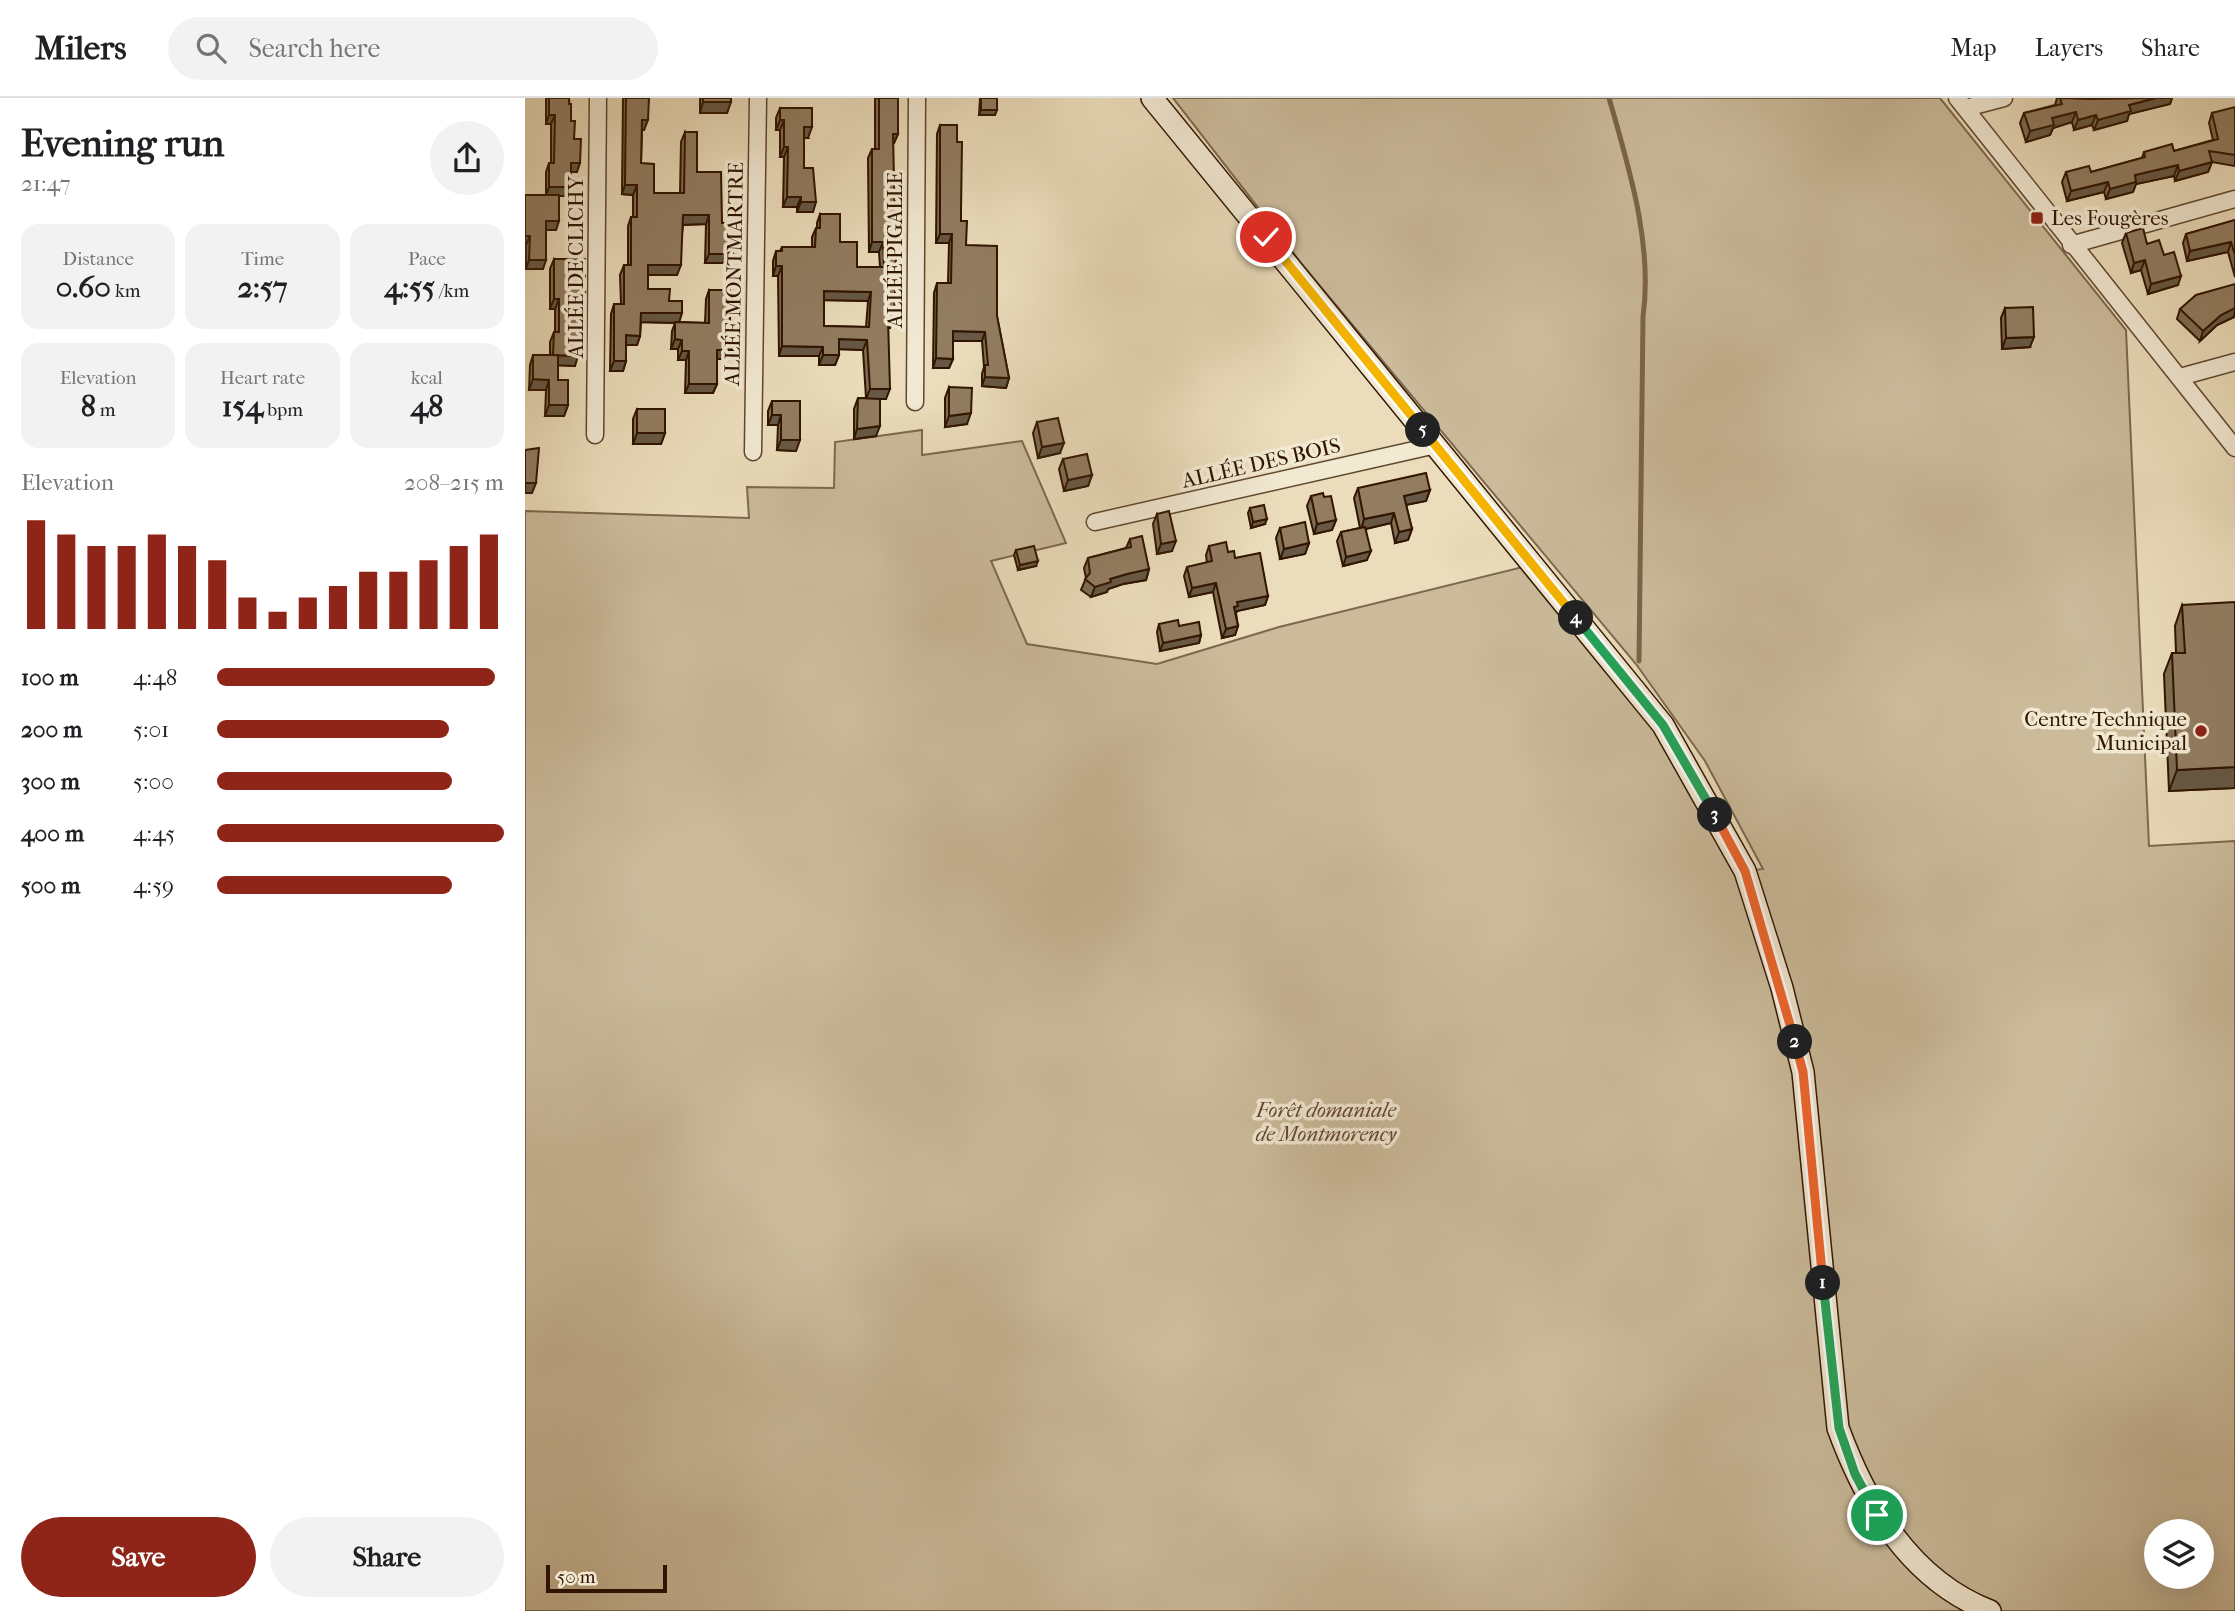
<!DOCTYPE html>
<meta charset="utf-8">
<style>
body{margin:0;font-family:"IM FELL French Canon",serif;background:#f2f2f2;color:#202124;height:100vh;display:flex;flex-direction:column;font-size:26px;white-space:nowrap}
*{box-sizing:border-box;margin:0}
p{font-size:23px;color:#757577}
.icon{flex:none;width:38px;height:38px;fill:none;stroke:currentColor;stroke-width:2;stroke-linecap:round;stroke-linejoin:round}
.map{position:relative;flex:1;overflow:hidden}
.panel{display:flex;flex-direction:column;background:#fff;width:525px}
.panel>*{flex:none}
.fabs{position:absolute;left:1619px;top:1421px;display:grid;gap:14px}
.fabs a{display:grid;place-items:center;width:70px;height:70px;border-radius:50%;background:#fff;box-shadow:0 7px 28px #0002;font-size:35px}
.scale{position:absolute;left:21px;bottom:18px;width:121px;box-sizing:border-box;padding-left:7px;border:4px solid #311500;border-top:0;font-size:19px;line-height:24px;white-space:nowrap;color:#311500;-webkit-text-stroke:5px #f2e9d3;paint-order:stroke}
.pin{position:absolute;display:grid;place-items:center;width:60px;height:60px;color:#fff;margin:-30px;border:4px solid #fff;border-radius:50%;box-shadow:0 2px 7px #0007}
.km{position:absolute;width:35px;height:35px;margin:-18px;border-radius:50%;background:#222;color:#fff;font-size:19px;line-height:35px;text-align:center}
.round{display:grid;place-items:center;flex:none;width:74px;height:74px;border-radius:37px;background:#f2f2f2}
.headline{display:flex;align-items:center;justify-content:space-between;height:119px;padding:0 21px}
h1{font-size:38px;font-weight:700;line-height:52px}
.figures{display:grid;grid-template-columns:repeat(3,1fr);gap:10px;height:119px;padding:7px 21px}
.figures div{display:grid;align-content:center;border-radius:18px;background:#f2f2f2;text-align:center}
.figures b{font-size:30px;font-weight:700}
.figures small{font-size:19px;font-weight:400}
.figures p{font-size:19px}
.chart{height:196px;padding:14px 21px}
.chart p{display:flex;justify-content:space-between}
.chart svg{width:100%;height:126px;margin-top:7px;stroke:#8f2418;stroke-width:6}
.cta{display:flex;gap:14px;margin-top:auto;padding:14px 21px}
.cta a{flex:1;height:80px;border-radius:42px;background:#8f2418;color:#fff;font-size:28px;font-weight:700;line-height:80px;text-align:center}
.cta a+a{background:#f2f2f2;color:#202124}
ul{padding:0 21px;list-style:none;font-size:23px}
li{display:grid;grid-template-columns:112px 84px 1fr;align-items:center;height:52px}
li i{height:18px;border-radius:9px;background:#8f2418}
header{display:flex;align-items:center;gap:42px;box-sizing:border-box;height:98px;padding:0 35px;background:#fff;border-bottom:2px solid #e0e0e0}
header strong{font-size:33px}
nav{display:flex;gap:38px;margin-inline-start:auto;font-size:24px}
.search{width:490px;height:63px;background:#f2f2f2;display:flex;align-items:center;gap:18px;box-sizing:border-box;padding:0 24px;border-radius:38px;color:#757577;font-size:26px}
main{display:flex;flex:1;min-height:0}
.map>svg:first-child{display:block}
.green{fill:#cbbb9b;stroke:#7e684e;stroke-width:2;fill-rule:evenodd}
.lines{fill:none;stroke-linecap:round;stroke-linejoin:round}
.stream{stroke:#7b644a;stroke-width:5}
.minor-casing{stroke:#60472f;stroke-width:19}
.secondary-casing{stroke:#311500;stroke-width:24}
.minor{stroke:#f2e9d3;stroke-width:16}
.secondary{stroke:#f2e9d3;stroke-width:21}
.wall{fill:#7e6c53;stroke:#311500;stroke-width:2;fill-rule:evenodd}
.shaded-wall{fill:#665844;stroke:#311500;stroke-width:2}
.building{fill:#927d61;stroke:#311500;stroke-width:2;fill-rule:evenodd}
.split-1-casing{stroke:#fff;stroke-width:14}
.split-2-casing{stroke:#fff;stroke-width:14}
.split-3-casing{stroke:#fff;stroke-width:14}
.split-4-casing{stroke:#fff;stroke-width:14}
.split-5-casing{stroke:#fff;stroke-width:14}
.split-6-casing{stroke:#fff;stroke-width:14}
.split-1{stroke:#22a559;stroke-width:9}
.split-2{stroke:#f0652b;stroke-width:9}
.split-3{stroke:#f0652b;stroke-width:9}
.split-4{stroke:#22a559;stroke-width:9}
.split-5{stroke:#f5b400;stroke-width:9}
.split-6{stroke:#f5b400;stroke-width:9}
.poi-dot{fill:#8f2418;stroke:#f2e9d3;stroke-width:2.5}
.labels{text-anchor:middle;stroke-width:7;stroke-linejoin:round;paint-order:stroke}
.poi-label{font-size:21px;fill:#311500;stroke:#f2e9d3;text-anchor:start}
.street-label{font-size:21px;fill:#311500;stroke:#f2e9d3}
.park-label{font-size:21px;font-style:italic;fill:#5f472e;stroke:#f2e9d3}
</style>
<header>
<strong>Milers</strong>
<div class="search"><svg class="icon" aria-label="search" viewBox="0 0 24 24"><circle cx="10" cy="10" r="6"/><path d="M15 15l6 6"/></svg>Search here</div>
<nav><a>Map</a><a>Layers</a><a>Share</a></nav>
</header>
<main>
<section class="panel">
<div class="headline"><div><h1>Evening run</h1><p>21:47</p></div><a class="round"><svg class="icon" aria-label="share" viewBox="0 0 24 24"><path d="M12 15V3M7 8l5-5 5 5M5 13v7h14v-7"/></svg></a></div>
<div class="figures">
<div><p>Distance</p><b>0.60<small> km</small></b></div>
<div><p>Time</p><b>2:57</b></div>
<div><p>Pace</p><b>4:55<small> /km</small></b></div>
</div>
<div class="figures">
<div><p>Elevation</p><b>8<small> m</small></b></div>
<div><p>Heart rate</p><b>154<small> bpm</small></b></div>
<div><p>kcal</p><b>48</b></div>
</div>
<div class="chart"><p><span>Elevation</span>208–215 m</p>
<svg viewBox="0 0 160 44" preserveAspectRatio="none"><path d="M5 44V6M15 44V11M25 44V15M35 44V15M45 44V11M55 44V15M65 44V20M75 44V33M85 44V38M95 44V33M105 44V29M115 44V24M125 44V24M135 44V20M145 44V15M155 44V11"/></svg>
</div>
<ul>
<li><b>100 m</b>4:48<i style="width:97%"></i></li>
<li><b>200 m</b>5:01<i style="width:81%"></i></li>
<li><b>300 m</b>5:00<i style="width:82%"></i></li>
<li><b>400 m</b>4:45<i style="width:100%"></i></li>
<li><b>500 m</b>4:59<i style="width:82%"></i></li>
</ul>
<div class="cta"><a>Save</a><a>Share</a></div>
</section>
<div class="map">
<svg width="1710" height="1513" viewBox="0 0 1710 1513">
<rect width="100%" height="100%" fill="#ebddbb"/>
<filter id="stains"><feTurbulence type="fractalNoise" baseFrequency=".00286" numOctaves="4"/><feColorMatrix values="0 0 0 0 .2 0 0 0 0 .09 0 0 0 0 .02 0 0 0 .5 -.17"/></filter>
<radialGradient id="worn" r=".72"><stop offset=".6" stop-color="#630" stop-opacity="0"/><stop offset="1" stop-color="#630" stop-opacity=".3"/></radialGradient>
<!-- green -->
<path class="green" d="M648,0H1415L1601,232L1624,748L1710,743V1513H0V413L224,420L222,389L309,390L310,344L397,332V357L497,343L541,445L466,463L502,546L632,566L754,529L1018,464L1138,627L1220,773L1238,771L1180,663L1111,566L780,170ZM1631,1433H1676V1479H1631Z"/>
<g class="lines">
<!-- stream -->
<path class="stream" d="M1084,0C1104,70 1128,146 1118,219L1114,563"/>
<!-- minor casing -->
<g class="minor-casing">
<path id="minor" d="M1432,0L1710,350
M1441,10L1479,0
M1546,147L1710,101
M1655,279L1710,264
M390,304L392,0
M70,337L73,0
M228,354L233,0
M570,424L911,347"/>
</g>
<!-- secondary casing -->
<g class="secondary-casing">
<path id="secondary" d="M627,0L1138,627L1220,773L1257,890L1278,974L1313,1330C1341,1406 1385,1482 1465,1513"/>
</g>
<!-- minor -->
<use href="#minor" class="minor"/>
<!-- secondary -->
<use href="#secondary" class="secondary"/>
</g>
<!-- wall -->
<path class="wall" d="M21,0H44L46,23L49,41L52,74H46L42,98H34L31,132H21L18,171H1L0,97H21V74L24,65H26V26H21Z
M98,0H124L119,32H117L116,65L129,95H155L156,44L160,34L172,74L197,125L208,156L204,165H180L181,126L158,127L152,177H123V191L144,203L154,224L180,225L181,201L184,192L205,226L206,261H192V286L188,295H160L161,262H153V251H146L147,233L150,225L116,224L115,238L112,247H101V263L98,273H85L86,216L89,206H96L95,177L99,167H103V128L106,119H108V97L97,96Z
M175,0H206L202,15H175Z
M350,0H373V36L369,45H368L365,230H363L361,301H355L351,338L329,341V311L333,300H341L338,252L314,251V257L310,267H294V258H254L253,178H248V163L251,153H255L257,149H287V139L291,130H292V125L295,116L332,169H355L354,154H344L343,60L347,51H350ZM299,202L343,203L341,229L299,228Z
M455,0H472L470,17H454Z
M1532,0H1647L1645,6L1604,16L1602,23L1569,32L1567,27L1549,32L1547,24L1528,30L1525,37L1501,44L1495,25L1499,15L1530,7Z
M255,10L283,40H279V70L288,114H272V109H258L259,59H255V32H251V20Z
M1710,11V68L1687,64L1683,74L1650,83L1649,78L1611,86L1608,94L1581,101L1579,94L1542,103L1537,84L1541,74H1566L1617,60L1619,54L1649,53L1688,42L1684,25L1687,15Z
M415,27L432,44L436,123L441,147L472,218L484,280L481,290L457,288V276L459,269L457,243H428V261L424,270H408L409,195L412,185H423L424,145H411L412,36Z
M1710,122V179L1703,154L1662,163L1658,145L1661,136Z
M1601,135L1622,146L1653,187L1623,196L1616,172L1606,175L1597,145Z
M29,161L56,205H54L50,268L33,267V282L43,307L39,318H20L21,292H4L5,267L8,257H25V244L29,234H30V211H25V171Z
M1480,210L1505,249L1477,251L1476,220Z
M1655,211L1709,219L1692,227L1675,243L1652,221Z
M424,289L442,326L420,329V300Z
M247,303H275L271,353L252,352L253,327H243V313Z
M112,311L140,335L136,346H108V321Z
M512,324L535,355L513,360L508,335Z
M538,361L567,377L563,388L539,393L534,371Z
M833,390L905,392L901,403L881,407L887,431L883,442L870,445L866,425L841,431L842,462L818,468L812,443L816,434L835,430L829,400Z
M786,398L799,399L811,422L807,432L789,436L782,408Z
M725,410L740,426L726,430L723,415Z
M632,416L647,453L632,456L628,426Z
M755,430L784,445L780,456L755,461L751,440Z
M605,441L624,471L621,482L598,486L583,491L582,494L566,499L556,492L561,480L559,470L563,460L601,450Z
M684,448L703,454L710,460L743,498L740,507L712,513L711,515L713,528L710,537L697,540L688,494L664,499L659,478L662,469L682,465L681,457Z
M491,452L511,468L493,472L489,457Z
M1657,507L1710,690L1644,693L1639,576L1647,555H1651L1650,528Z
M634,526L654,528L676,537L674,545L635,553L632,534Z"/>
<!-- shaded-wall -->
<path class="shaded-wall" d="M1631,0H1647L1645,6L1604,16L1602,23L1569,32L1573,22L1604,7Z
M178,4H206L202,15H175Z
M456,12H472L470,17H454Z
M1551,14L1547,24L1528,30L1525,37L1501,44L1505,33L1527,20Z
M24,17H30L26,26H21Z
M1571,17L1567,27L1549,32L1553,22Z
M117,22H123L119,32H114Z
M255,22H259L255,32H251Z
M279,29H287L283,40H276Z
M368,36H373L369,45H364Z
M259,49H263L259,59H255Z
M1687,64L1683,74L1650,83L1654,73Z
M46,65H55L52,74H42Z
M1653,67L1649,78L1611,86L1608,94L1581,101L1585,91L1610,77Z
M1583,84L1579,94L1542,103L1546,93Z
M100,87H112L108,97L97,96Z
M24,89H46L42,98H21Z
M262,99H276L272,109H258Z
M276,104H291L288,114H272Z
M158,117H184L181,126L154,127Z
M21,123H34L31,132H18Z
M415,136H427L424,145H411Z
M0,138H5L1,147H0Z
M347,144H358L354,154H344Z
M1706,144L1703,154L1662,163L1665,153Z
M184,156H208L204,165H180Z
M4,162H21L18,171H1Z
M1620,162L1616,172L1606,175L1609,165Z
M123,167H156L152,177H120Z
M251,168H257L253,178H248Z
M1656,178L1653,187L1623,196L1626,186Z
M299,193L346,194L343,203L296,202Z
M54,195H60L56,205H50Z
M29,201H34L30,211H25Z
M1710,210L1709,219L1692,227L1675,243L1678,233L1696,217Z
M116,215H157L154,225L112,224Z
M363,220H369L365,230H360Z
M428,233L460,234L457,243H424Z
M101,237L115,238L112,247H98Z
M1509,239L1505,249L1477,251L1481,240Z
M150,241L157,242L153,251H146Z
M314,241L342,242L338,252L311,251Z
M257,248L298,249L294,258H254Z
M192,252H210L206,261H189Z
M157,253H164L161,262H153Z
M28,257L53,258L50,268L25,267Z
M298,257H314L310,267H294Z
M411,260L428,261L424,270H408Z
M89,263H101L98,273H85Z
M460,279L484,280L481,290L457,288Z
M8,281L24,282L21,292H4Z
M164,286H192L188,295H160Z
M345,291H365L361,301H341Z
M24,307H43L39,318H20Z
M446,315L442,326L420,329L424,318Z
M247,317H256L253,327H243Z
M355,328L351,338L329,341L332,331Z
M112,335H140L136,346H108Z
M256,342H275L271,353L252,352Z
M539,345L535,355L513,360L517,349Z
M567,377L563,388L539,393L543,382Z
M0,385H11L7,395H0Z
M905,392L901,403L875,408L879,398Z
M869,415L866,425L836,432L839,421Z
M742,421L740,426L726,430L728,424Z
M811,422L807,432L789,436L792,426Z
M887,431L883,442L870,445L874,434Z
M651,443L647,453L632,456L636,446Z
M784,445L780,456L755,461L759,451Z
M846,453L842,462L818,468L821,459Z
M513,463L511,468L493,472L495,467Z
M624,471L621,482L598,486L583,491L582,494L566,499L570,489L585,481L602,476Z
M691,485L688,494L664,499L667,490Z
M743,498L740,507L712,513L710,518H706L712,504Z
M713,528L710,537L697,540L701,531Z
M676,537L674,545L635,553L638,545Z
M1710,669V690L1644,693L1652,672Z"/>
<!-- building -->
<path class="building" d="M24,0H44V6H46V23H50L49,41H56L55,65H46V89H24V65H29L30,17H24Z
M101,0H124L123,22H117L116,65L129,66V95H159L160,34H172V74H196L197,125H202V142H208V156H184V117H158L156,167H123V191H145L144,203H157V215H116L115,238L101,237V263H89V206H99V167H106V119H112V87H100Z
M178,0H206V4H178Z
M354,0H373V36H368L371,169L369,220H363L365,291H345L342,242L314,241V257H298V249L257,248V168H251V153H257V149H290L291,130H295V116H315V144H332V169H359L358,144H347V51H354ZM299,193L346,194L344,229L299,228Z
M456,0H472V12H456Z
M1535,0L1565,1L1631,0L1604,7L1606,13L1573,22L1571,17L1553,22L1551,14L1527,20L1529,27L1505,33L1499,15L1537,6Z
M1710,9V57L1684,53L1687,64L1654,73L1653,67L1610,77L1611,84L1585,91L1583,84L1546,93L1541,74L1564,68L1566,74L1620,59L1619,54L1647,46L1649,53L1693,41L1687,15Z
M255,10H287V29H279V70H288L291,104H276V99H262L263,49H259V22H255Z
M415,27H432V44H437L436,113V123H442L441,147L472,148V218L484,280L460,279V267H463L460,234L428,233V261L411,260L412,185H426L427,136H415Z
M0,97H34V123H21V162H4L5,138H0Z
M1710,122V157L1706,144L1665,153L1661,136Z
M1618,130L1622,146L1634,142L1639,157L1649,154L1656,178L1626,186L1620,162L1609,165L1601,135Z
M29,161H60V195H54L53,258L28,257L29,234H34V201H29Z
M1710,186V210L1696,217L1678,233L1655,211L1671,197Z
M184,192H205V226H210V252H192V286H164V253H157V242L150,241V224L184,225Z
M1508,209L1509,239L1481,240L1480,210Z
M8,257H33V282H43V307H24V282L8,281Z
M424,289L447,290L446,315L424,318Z
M333,300L355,301V328L332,331Z
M247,303H275V342H256V317H247Z
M112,311H140V335H112Z
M533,320L539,345L517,349L512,324Z
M14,350L11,385H0V352Z
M562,356L567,377L543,382L538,361Z
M901,375L905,392L879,398L887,431L874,434L869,415L839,421L833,390Z
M798,395L799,399L806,398L811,422L792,426L786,398Z
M739,407L742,421L728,424L725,410Z
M644,413L651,443L636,446L632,416Z
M780,424L784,445L759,451L755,430Z
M840,429L846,453L821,459L816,434Z
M617,438L624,471L602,476L585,481L586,484L570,489L560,481L565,475L563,460L606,449L605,441Z
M701,444L703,454L709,453L710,460L735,455L743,498L712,504L713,508L709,509L713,528L701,531L691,485L667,490L662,469L687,463L684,448Z
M509,448L513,463L495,467L491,452Z
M1710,504V669L1652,672L1647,555H1660L1657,507Z
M653,522L654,528L674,524L676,537L638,545L634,526Z"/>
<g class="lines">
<!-- split-1 casing -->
<g class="split-1-casing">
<path id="split-1" d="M1298,1185L1314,1330L1330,1376L1352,1417"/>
</g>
<!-- split-2 casing -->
<g class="split-2-casing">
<path id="split-2" d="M1270,944L1278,974L1298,1185"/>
</g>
<!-- split-3 casing -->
<g class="split-3-casing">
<path id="split-3" d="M1190,717L1220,773L1270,944"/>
</g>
<!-- split-4 casing -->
<g class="split-4-casing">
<path id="split-4" d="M1051,520L1138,627L1190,717"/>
</g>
<!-- split-5 casing -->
<g class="split-5-casing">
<path id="split-5" d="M898,332L1051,520"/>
</g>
<!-- split-6 casing -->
<g class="split-6-casing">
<path id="split-6" d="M741,139L898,332"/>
</g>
<!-- split-1 -->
<use href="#split-1" class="split-1"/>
<!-- split-2 -->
<use href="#split-2" class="split-2"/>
<!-- split-3 -->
<use href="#split-3" class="split-3"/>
<!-- split-4 -->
<use href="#split-4" class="split-4"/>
<!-- split-5 -->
<use href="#split-5" class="split-5"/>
<!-- split-6 -->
<use href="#split-6" class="split-6"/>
</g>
<!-- markers -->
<g class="poi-dot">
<rect x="1505" y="113" width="14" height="14" rx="3.5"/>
<circle cx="1676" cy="633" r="7"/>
</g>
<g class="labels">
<!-- poi labels -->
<g class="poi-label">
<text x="1526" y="127">Les Fougères</text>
<text x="1662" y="628" text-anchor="end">Centre Technique<tspan x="1662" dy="24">Municipal</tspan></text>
</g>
<!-- street labels -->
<g class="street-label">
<text transform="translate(370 152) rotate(-90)" y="7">ALLÉE PIGALLE</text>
<text transform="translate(51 169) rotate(-90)" y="7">ALLÉE DE CLICHY</text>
<text transform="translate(209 176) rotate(-89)" y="7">ALLÉE MONTMARTRE</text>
<text transform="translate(736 365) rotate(-13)" y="7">ALLÉE DES BOIS</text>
</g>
<!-- park labels -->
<g class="park-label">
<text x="801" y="1019">Forêt domaniale<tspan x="801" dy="24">de Montmorency</tspan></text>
</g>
</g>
<rect width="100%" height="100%" filter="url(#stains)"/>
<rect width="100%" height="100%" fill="url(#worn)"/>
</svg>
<div class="fabs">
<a><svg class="icon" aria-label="layers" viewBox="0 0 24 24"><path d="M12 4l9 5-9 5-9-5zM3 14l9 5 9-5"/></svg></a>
</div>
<div class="scale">50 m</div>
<div class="pin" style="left:1352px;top:1417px;background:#1e9e55"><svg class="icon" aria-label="arrive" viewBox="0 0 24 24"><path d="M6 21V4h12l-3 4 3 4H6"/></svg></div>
<div class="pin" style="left:741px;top:139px;background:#d93025"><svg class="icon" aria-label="check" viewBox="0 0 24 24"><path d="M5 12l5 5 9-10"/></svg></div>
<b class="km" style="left:1298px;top:1185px">1</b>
<b class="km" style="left:1270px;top:944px">2</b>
<b class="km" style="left:1190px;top:717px">3</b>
<b class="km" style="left:1051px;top:520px">4</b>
<b class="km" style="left:898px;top:332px">5</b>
</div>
</main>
